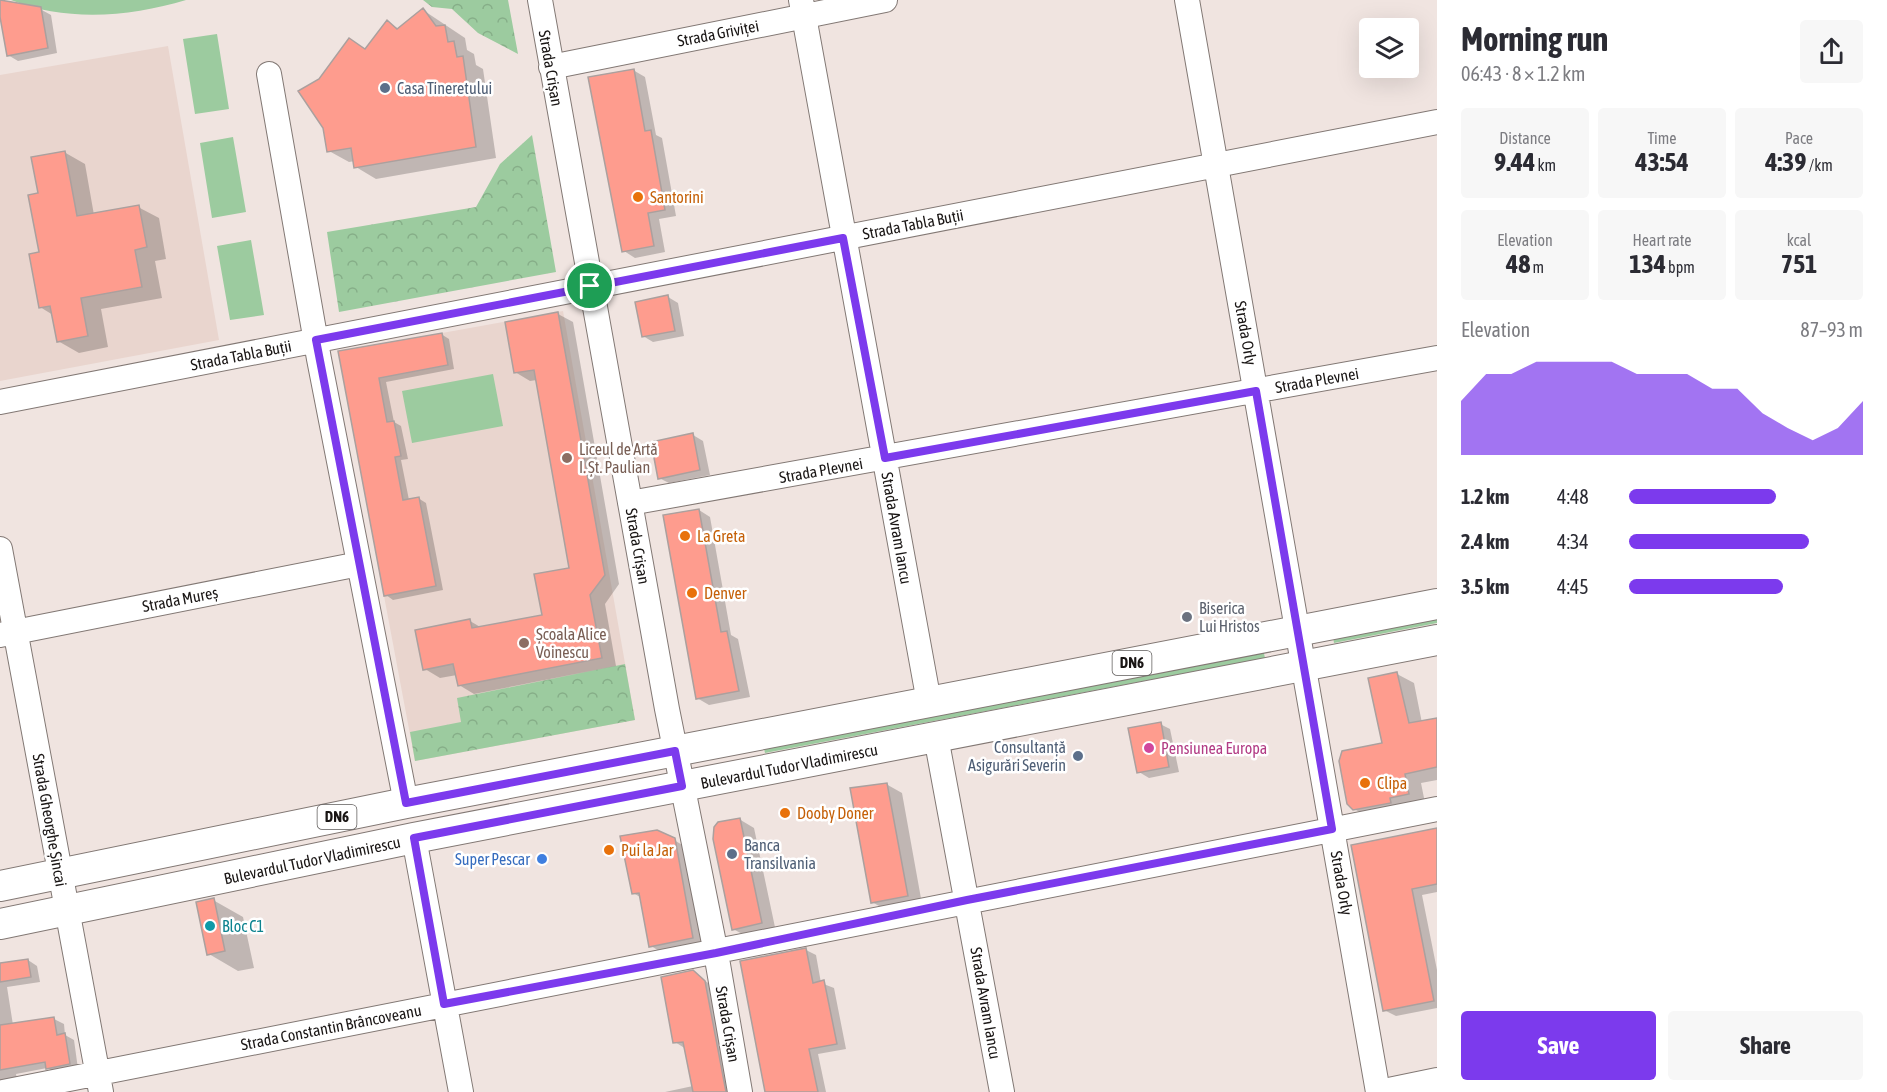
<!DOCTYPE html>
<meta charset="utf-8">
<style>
body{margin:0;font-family:"Asap Condensed",sans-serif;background:#f7f7f7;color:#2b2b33;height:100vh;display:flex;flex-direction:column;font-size:22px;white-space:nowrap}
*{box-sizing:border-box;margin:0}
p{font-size:20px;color:#7c7c81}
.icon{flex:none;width:33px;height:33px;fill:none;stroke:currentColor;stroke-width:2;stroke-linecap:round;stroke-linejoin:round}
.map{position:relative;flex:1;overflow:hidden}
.drawer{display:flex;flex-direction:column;background:#fff;width:450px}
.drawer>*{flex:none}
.buttons{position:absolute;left:1359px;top:18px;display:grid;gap:12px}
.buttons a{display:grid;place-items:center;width:60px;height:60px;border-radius:6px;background:#fff;box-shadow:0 6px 24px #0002;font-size:30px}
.pin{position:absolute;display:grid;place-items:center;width:51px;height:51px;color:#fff;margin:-26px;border:3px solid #fff;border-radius:50%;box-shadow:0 2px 6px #0007}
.round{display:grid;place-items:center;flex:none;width:63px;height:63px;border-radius:6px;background:#f7f7f7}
.headline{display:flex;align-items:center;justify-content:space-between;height:102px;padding:0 24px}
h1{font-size:33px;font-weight:700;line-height:45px}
.metrics{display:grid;grid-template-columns:repeat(3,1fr);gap:9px;height:102px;padding:6px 24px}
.metrics div{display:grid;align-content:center;border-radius:6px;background:#f7f7f7;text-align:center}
.metrics b{font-size:26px;font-weight:700}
.metrics small{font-size:16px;font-weight:400}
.metrics p{font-size:16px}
.chart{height:168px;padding:12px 24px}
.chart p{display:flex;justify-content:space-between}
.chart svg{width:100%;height:108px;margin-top:6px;fill:#7c3aed;opacity:.7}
.button{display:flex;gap:12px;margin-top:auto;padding:12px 24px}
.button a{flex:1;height:69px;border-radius:6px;background:#7c3aed;color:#fff;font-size:24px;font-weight:700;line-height:69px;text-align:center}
.button a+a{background:#f7f7f7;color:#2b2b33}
ul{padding:0 24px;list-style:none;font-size:20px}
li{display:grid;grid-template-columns:96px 72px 1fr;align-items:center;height:45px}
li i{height:15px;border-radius:8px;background:#7c3aed}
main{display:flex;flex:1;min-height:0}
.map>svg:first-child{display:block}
.built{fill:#e9d5ce}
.green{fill:#9ccb9f}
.forest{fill:url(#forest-crowns)}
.shadow{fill:#0003}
.building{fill:#fe9c8e;stroke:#aba09e;stroke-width:1.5}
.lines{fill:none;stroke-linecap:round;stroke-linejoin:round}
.minor-casing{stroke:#827874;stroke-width:26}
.major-casing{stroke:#827874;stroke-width:32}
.minor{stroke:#fff;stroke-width:24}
.major{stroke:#fff;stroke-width:30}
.route-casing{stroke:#fff;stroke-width:12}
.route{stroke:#7c3aed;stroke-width:8}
.service-dot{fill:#5c6f8a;stroke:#fff;stroke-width:2}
.food-dot{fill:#e8710a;stroke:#fff;stroke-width:2}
.education-dot{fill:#8d6e63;stroke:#fff;stroke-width:2}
.worship-dot{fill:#6b7280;stroke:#fff;stroke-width:2}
.hotel-dot{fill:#d1479c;stroke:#fff;stroke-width:2}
.shop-dot{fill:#3f7fe0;stroke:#fff;stroke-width:2}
.culture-dot{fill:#0f9aa8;stroke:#fff;stroke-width:2}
.labels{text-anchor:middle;stroke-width:5;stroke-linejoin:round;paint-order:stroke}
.shield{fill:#fff;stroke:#5f5c5b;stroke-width:1.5}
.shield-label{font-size:15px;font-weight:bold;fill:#1a1615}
.street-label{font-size:16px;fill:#1a1615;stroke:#fff}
.service-label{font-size:16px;fill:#4e5e75;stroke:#fff;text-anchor:start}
.food-label{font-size:16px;fill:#c56008;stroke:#fff;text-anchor:start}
.education-label{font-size:16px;fill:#785e54;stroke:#fff;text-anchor:start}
.worship-label{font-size:16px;fill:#5b616d;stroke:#fff;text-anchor:start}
.hotel-label{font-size:16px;fill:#b23c85;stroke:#fff;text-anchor:start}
.shop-label{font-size:16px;fill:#366cbe;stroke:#fff;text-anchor:end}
.culture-label{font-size:16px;fill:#0d838f;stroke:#fff;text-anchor:start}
</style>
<main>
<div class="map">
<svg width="1437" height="1092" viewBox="0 0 1437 1092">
<defs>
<pattern id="forest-crowns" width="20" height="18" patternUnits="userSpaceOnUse" patternTransform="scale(1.5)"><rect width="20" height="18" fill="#9ccb9f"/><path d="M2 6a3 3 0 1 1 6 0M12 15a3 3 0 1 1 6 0" fill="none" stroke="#86ae88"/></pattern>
</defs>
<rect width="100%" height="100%" fill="#f0e4e0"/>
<!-- built -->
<path class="built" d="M168,46L219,340L0,381V75Z
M563,311L635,720L415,761L338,351L397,375L447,365L442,333Z"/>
<!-- green -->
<path class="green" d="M11,0H186C130,17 66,22 11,0Z
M217,34L229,109L195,114L183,39Z
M233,137L246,212L212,218L200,143Z
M251,240L264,315L230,320L217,246Z
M493,374L503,426L412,443L402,391Z
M1437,617V623L1334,643L1333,637Z
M1263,649L1265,658L765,753L763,744Z"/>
<!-- forest -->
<path class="forest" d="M423,0H508L518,54L478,33L452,9L432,7Z
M532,135L556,272L339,312L327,232L476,207L500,164Z
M625,664L635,720L415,761L410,732L461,722L457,698Z"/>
<!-- shadow -->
<path class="shadow" d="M0,0L40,9L51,15L57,53L18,61L8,55Z
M423,10L465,38L467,50L474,54L476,65L483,69L496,158L376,179L356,167L355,161L349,162L329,151L366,50L387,22L399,29Z
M633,70L645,77L656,135L662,138L676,216L659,219L665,252L635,258L624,251Z
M64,152L85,164L94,215L138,207L159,218L166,259L155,261L162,298L101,309L108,347L79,353L58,341L53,315L40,307L39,194Z
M668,297L678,303L684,336L653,342L643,336Z
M558,314L573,322L619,584L605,604L616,666L474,694L459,685L457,675L440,678L425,669L470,621L482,628L544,616L570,569L537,380L530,381L515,372Z
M441,334L449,339L454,369L386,382L394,422L401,426L408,459L401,460L409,500L418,498L426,503L443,590L393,600L386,595L340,352Z
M693,435L703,441L710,475L669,483L659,478Z
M699,510L710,517L731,635L738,639L750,697L709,705L697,698Z
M1397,674L1414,683L1422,723L1437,720V780L1421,783L1425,803L1371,818L1354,809L1384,744Z
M1160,724L1170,729L1179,772L1149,778L1139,772Z
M886,784L902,793L922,904L888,911L872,902Z
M739,819L754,828L776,932L748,937L733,929Z
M1437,830V892L1422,895L1437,970V1008L1396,1016L1384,1010L1352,846Z
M674,840L684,846L702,943L661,952L651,946L642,898L633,893Z
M213,900L243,917L254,968L238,971L209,954Z
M806,950L816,955L821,983L834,988L846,1049L818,1054L826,1092H767Z
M28,960L37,966L40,982L7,987L13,1025L54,1019L64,1024L65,1035L74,1040L78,1069L57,1073L47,1068L16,1074L17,1079L0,1083V965Z
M693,972L715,988L734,1092H665L693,1086L686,1049L675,1042Z"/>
<!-- building -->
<path class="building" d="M0,0L41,7L48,48L7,56L0,17Z
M423,8L436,26L445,25L448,42L454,41L457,57L463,56L476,147L354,168L351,148L327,152L323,128L298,91L319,79L349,38L365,49L387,20L397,29Z
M634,69L645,131L651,130L665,210L648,213L654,246L622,252L588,77Z
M65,151L77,216L139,205L147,247L135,250L142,287L81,298L88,336L57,342L50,306L39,308L29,254L39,252L28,195L38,193L31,157Z
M668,295L675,331L642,337L635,302Z
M558,312L605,575L590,595L602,658L458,686L453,664L423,670L415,630L470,619L472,628L542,615L534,574L569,568L534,370L514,373L505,322Z
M442,333L448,365L379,378L387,422L394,421L401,456L395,457L403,500L419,497L436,586L384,596L338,351Z
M693,433L700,470L658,479L651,442Z
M699,509L721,632L727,631L739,691L696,699L663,515Z
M1397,672L1409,723L1437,718V767L1405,774L1409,794L1390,798L1391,803L1353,810L1347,804L1339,761L1342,751L1382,743L1368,678Z
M1161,722L1169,767L1137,773L1128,728Z
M887,783L908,896L871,903L850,788Z
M740,818L762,923L732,930L713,839L714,827L718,822Z
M1437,828V884L1412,889L1434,1001L1383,1011L1351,845Z
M657,830L675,838L693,938L649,947L639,893L632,894L620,836Z
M214,898L225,951L207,955L196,902Z
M806,948L813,983L824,980L837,1044L809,1049L818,1092H765L740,961Z
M28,959L31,977L0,982V963Z
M693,970L705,981L726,1092H693L683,1042L673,1043L661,977Z
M54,1017L57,1035L65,1033L70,1064L46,1069L45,1062L0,1070V1025Z"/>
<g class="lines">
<!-- minor casing -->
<g class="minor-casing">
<path id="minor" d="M540,0L667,709L716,953L740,1092
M801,0L929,702
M1187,0L1378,1092
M551,67L885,0
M269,74L319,359L406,803
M0,402L1437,122
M630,503L1437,358
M0,549L101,1092
M0,635L359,564
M936,737L1002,1092
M414,838L461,1092
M3,1092L1437,809
M1379,1092L1437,1080"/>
</g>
<!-- major casing -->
<g class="major-casing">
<path id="major" d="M0,886L406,803L1437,604
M0,924L414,838L1437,640"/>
</g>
<!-- minor -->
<use href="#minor" class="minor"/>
<!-- major -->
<use href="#major" class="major"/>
</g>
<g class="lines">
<!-- route casing -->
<g class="route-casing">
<path id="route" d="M843,238L885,458L1256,391L1332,829L967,900L716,953L444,1004L414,838L682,786L675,751L406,803L316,340Z"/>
</g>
<!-- route -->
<use href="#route" class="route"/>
</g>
<!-- markers -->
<g class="service-dot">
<circle cx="385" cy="88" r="6"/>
<circle cx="1078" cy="756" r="6"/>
<circle cx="732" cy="854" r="6"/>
</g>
<g class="food-dot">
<circle cx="638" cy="197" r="6"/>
<circle cx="685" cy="536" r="6"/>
<circle cx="692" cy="593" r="6"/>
<circle cx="1365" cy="783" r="6"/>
<circle cx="785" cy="813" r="6"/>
<circle cx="609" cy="850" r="6"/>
</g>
<g class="education-dot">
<circle cx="567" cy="458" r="6"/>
<circle cx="524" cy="643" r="6"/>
</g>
<circle class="worship-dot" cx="1187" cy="617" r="6"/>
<circle class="hotel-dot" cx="1149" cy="748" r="6"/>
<circle class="shop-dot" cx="542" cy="859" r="6"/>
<circle class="culture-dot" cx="210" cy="926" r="6"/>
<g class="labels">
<!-- shield labels -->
<g class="shield">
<rect x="1112.5" y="651" width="39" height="24" rx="4.5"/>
<rect x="317.5" y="805" width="39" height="24" rx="4.5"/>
</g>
<g class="shield-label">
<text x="1132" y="668">DN6</text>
<text x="337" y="822">DN6</text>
</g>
<!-- street labels -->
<g class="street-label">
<text transform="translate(718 33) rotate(-11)" y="6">Strada Griviței</text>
<text transform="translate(551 68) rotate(80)" y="6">Strada Crișan</text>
<text transform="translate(913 224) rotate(-11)" y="6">Strada Tabla Buții</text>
<text transform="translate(1246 333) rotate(80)" y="6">Strada Orly</text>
<text transform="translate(241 355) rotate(-11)" y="6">Strada Tabla Buții</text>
<text transform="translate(1317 380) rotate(-10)" y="6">Strada Plevnei</text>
<text transform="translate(821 470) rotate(-10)" y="6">Strada Plevnei</text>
<text transform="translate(897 528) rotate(80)" y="6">Strada Avram Iancu</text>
<text transform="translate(638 546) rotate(80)" y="6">Strada Crișan</text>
<text transform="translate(180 599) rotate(-11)" y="6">Strada Mureș</text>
<text transform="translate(789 766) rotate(-11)" y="6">Bulevardul Tudor Vladimirescu</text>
<text transform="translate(50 820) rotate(80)" y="6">Strada Gheorghe Șincai</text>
<text transform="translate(312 860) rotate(-12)" y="6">Bulevardul Tudor Vladimirescu</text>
<text transform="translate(1342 883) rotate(80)" y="6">Strada Orly</text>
<text transform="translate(986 1003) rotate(80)" y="6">Strada Avram Iancu</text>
<text transform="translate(728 1024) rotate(80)" y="6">Strada Crișan</text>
<text transform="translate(331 1027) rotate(-11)" y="6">Strada Constantin Brâncoveanu</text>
</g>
<!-- service labels -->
<g class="service-label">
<text x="397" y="94">Casa Tineretului</text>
<text x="1066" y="753" text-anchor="end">Consultanță<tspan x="1066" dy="18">Asigurări Severin</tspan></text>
<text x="744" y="851">Banca<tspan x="744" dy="18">Transilvania</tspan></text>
</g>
<!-- food labels -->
<g class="food-label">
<text x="650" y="203">Santorini</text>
<text x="697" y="542">La Greta</text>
<text x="704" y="599">Denver</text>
<text x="1377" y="789">Clipa</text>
<text x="797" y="819">Dooby Doner</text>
<text x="621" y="856">Pui la Jar</text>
</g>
<!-- education labels -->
<g class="education-label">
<text x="579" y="455">Liceul de Artă<tspan x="579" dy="18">I. Șt. Paulian</tspan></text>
<text x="536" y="640">Școala Alice<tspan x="536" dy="18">Voinescu</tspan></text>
</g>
<!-- worship labels -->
<g class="worship-label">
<text x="1199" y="614">Biserica<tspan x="1199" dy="18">Lui Hristos</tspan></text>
</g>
<!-- hotel labels -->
<g class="hotel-label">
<text x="1161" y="754">Pensiunea Europa</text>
</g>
<!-- shop labels -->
<g class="shop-label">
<text x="530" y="865">Super Pescar</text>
</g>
<!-- culture labels -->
<g class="culture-label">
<text x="222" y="932">Bloc C1</text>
</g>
</g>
</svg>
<div class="buttons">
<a><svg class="icon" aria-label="layers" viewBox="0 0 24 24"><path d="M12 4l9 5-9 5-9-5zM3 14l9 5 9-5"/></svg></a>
</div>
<div class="pin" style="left:590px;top:286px;background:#1e9e55"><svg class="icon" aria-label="arrive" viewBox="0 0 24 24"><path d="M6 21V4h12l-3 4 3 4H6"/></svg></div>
</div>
<section class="drawer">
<div class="headline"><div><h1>Morning run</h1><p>06:43 · 8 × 1.2 km</p></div><a class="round"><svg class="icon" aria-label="share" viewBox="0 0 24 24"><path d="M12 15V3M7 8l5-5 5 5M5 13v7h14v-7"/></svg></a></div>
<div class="metrics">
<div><p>Distance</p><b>9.44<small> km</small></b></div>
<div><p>Time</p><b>43:54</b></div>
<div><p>Pace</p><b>4:39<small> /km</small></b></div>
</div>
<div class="metrics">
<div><p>Elevation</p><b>48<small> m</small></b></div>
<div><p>Heart rate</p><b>134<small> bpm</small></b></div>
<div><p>kcal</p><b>751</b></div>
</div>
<div class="chart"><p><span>Elevation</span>87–93 m</p>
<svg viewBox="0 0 160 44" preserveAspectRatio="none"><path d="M0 44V22L10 11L20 11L30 6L40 6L50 6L60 6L70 11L80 11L90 11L100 17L110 17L120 27L130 33L140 38L150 33L160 22V44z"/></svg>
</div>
<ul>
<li><b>1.2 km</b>4:48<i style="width:63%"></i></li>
<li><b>2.4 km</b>4:34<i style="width:77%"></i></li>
<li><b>3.5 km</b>4:45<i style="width:66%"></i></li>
</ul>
<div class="button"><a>Save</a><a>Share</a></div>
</section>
</main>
